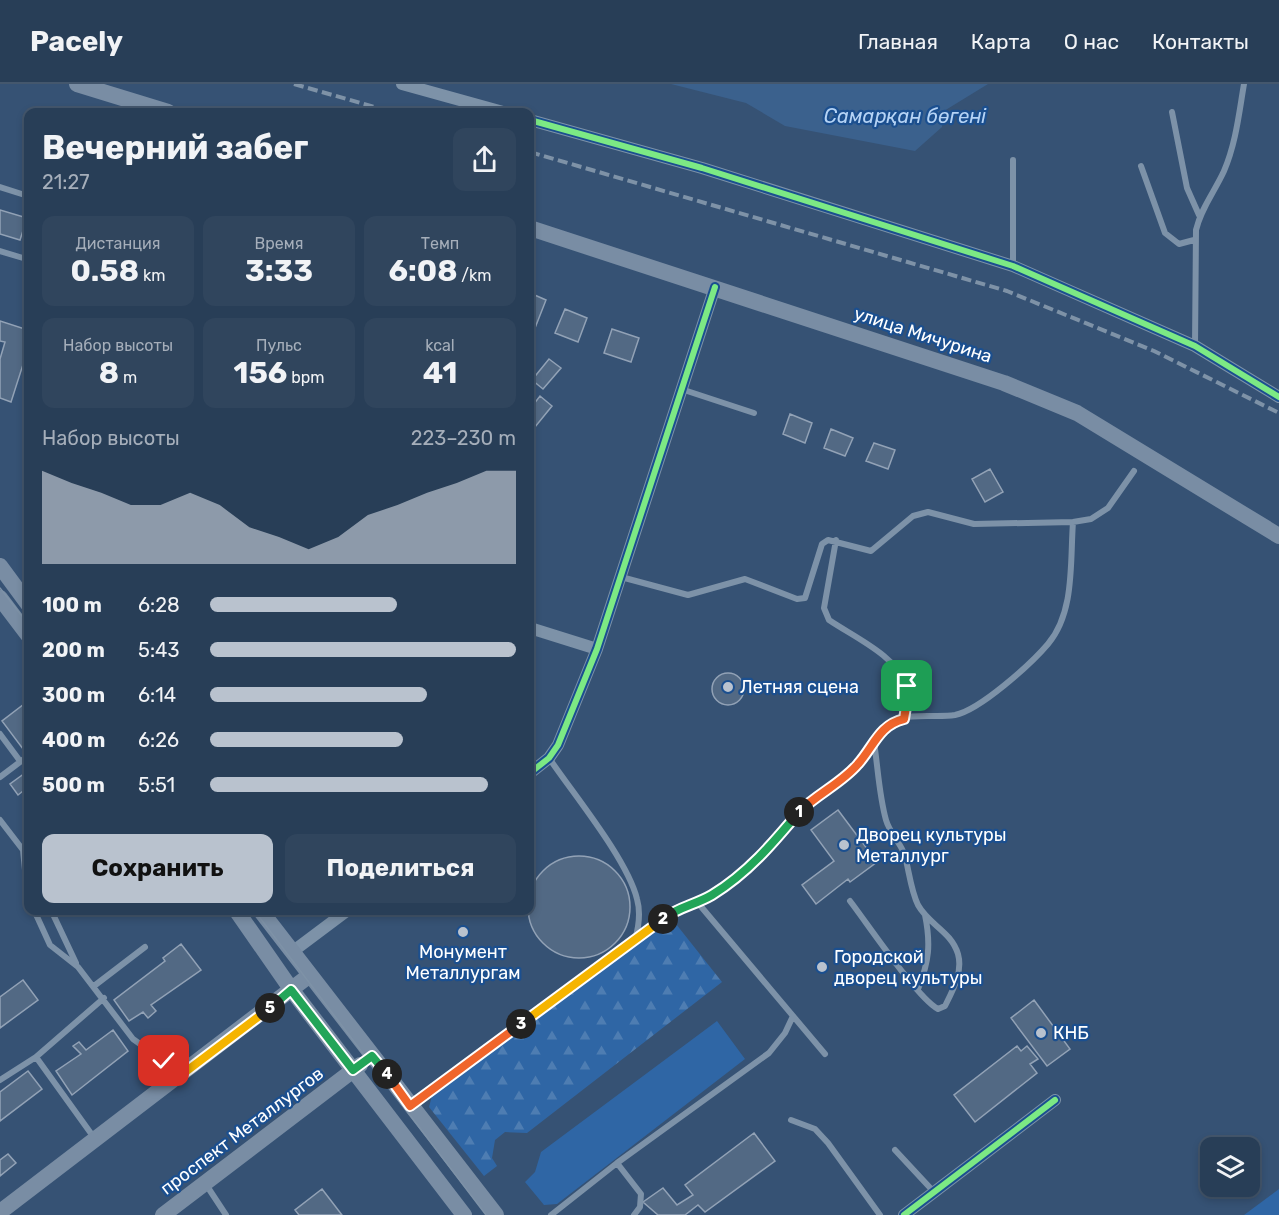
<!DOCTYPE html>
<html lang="ru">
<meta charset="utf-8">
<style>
body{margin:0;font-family:Rubik,sans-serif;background:#30455d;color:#f1f3f6;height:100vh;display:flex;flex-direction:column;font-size:22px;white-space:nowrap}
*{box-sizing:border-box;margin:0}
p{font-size:20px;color:#a5aeba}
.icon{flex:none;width:33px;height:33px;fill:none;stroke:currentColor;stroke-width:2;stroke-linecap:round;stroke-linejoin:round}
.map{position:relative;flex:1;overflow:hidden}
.sheet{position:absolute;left:24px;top:24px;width:510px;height:807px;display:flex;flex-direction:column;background:#283e57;border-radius:12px;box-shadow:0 3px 9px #0003,0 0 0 2px #44576d}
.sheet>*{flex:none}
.buttons{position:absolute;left:1200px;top:1053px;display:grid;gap:12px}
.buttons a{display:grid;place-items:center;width:60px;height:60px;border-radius:12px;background:#283e57;box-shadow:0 3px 9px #0003,0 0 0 2px #44576d;font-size:30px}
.pin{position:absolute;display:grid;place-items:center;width:51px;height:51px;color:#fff;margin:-26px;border-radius:12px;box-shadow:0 3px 9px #0006}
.km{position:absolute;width:30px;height:30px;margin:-15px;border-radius:50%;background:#222;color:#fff;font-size:16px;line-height:30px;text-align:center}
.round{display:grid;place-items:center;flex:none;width:63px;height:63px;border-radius:12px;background:#30455d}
.overview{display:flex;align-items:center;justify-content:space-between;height:102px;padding:0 18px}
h1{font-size:33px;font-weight:700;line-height:45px}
.metrics{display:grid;grid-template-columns:repeat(3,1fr);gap:9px;height:102px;padding:6px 18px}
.metrics div{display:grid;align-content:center;border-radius:12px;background:#30455d;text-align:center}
.metrics b{font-size:30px;font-weight:700}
.metrics small{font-size:16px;font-weight:400}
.metrics p{font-size:16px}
.chart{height:168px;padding:12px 18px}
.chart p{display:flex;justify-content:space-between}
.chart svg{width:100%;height:108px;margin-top:6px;fill:#b9c2ce;opacity:.7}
.action{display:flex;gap:12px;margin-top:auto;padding:12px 18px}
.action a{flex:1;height:69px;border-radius:12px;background:#b9c2ce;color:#111;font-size:24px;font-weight:700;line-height:69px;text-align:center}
.action a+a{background:#30455d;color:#f1f3f6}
ul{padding:0 18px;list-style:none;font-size:20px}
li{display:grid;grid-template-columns:96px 72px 1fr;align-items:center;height:45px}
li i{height:15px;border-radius:8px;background:#b9c2ce}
header{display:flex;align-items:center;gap:36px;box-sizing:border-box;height:84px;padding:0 30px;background:#283e57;border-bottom:2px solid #44576d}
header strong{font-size:28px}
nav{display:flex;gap:33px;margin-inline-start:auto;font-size:21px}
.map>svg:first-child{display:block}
.grass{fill:#2f66a5}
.forest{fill:url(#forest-firs)}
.water{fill:#3b618d}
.building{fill:#526984;stroke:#92a2b6;stroke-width:1.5}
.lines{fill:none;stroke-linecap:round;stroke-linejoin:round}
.service{stroke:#7d92a8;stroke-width:6}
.minor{stroke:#7d92a8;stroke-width:12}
.secondary{stroke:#798da4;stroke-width:16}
.tram{stroke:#7e92a7;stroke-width:1.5}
.rail{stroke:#7e92a7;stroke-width:4;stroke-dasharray:10 4.5;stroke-linecap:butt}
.cycleway-casing{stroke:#1b4f8f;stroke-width:10}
.cycleway{stroke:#7ce984;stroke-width:6}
.split-1-casing{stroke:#fff;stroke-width:12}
.split-2-casing{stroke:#fff;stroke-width:12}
.split-3-casing{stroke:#fff;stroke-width:12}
.split-4-casing{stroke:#fff;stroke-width:12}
.split-5-casing{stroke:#fff;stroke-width:12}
.split-6-casing{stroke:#fff;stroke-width:12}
.split-1{stroke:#f0652b;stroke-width:8}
.split-2{stroke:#22a559;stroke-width:8}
.split-3{stroke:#f5b400;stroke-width:8}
.split-4{stroke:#f0652b;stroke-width:8}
.split-5{stroke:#22a559;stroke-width:8}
.split-6{stroke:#f5b400;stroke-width:8}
.poi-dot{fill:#b9c2ce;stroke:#1b4f8f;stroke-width:2}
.labels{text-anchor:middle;stroke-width:4.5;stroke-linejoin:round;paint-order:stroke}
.street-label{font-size:18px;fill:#fff;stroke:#1b4f8f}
.poi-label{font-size:18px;fill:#fff;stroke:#1b4f8f;text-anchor:start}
.water-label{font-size:20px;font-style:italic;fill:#b5d3f5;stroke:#1b4f8f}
</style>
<header>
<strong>Pacely</strong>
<nav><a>Главная</a><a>Карта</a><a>О нас</a><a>Контакты</a></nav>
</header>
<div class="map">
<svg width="1279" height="1131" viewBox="0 0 1279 1131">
<defs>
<pattern id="forest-firs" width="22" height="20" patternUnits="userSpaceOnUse" patternTransform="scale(1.5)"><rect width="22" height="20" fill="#2f66a5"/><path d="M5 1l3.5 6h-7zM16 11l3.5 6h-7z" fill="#4e7db2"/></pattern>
</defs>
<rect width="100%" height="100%" fill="#365274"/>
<!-- grass -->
<path class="grass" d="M717,937L745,975L557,1120L544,1121L525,1098L535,1088L541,1068Z
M1279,1105V1131H1244Z"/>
<!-- forest -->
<path class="forest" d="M672,835L722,898L527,1049L505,1048L495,1056L492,1074L497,1082L484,1092L429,1023L432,1012Z"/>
<!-- water -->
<path class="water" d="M671,0H988L944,27L942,43L915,67L785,42L746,19Z"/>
<!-- building -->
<path class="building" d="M0,126L27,134L20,156L0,150Z
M530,209L546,216L535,244L530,242Z
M565,225L587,234L578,258L555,249Z
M0,237L28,246V265L11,318L0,314V275L5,258L0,257Z
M612,245L639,254L631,278L604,269Z
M549,275L561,284L543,305L532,296Z
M540,312L552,322L535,343L530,339V325Z
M790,330L812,339L805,359L783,350Z
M831,345L853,354L845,372L824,364Z
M874,359L895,366L888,385L866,377Z
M990,385L1003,408L985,418L972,395Z
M712 605a16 16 0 1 1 32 0a16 16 0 1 1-32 0Z
M28,617V661L23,665L2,637Z
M25,689L28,693V703L18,711L10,700Z
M838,726L877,778L850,798L848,795L816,820L802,801L834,777L811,746Z
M528 823a51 51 0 1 1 102 0a51 51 0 1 1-102 0Z
M181,860L201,886L151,921L156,927L148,934L143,928L129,937L114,916L165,877L163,874Z
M23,896L38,916L0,944V913Z
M1034,916L1070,965L1047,982L1011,934Z
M113,946L128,967L72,1011L56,987L81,970L73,962L79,958L86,966Z
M1017,962L1021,967L1027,962L1038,975L1030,980L1037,989L975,1038L954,1011Z
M28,987L42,1005L0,1037V1008Z
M754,1049L775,1077L705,1128L698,1121L685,1131H658L643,1118L663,1104L677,1121L693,1111L685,1101Z
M8,1070L16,1079L0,1092V1076Z
M322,1105L342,1131H299L295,1126Z"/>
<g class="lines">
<!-- service -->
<path class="service" d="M1172,28L1187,104L1199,131
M1013,76V182
M1141,82L1165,149L1179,160L1194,156
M0,103L28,112
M0,167L23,174L28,171
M1195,262L1196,146C1201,124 1215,107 1224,87C1236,59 1239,29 1244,0
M681,305L754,329
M836,456L824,524L829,536C854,553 897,572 907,602C910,613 906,625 904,635
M621,493L688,511L745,495L797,515L805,514L822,460L828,456L871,467L913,432L928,428L974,440L1073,438L1091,435L1108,424L1134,387
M0,650L20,677
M549,674C574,711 627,775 637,815C641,829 639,842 635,856
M0,693L28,672
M0,736L23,766L28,816
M850,817C867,839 918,915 938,925L945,922C953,906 963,888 958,870C951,847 929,841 918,821C911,807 909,787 905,772C901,759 890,750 886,736C879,711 878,684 874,658
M698,819L825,970
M34,826L50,861L78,883L133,955L164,977L174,992
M51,826L76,879
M94,902L145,863
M918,905C929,878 931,860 925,831
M36,973L95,1055
M0,996L36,973L104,914
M411,1021L676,824C707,817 735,799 757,777C773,761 785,741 802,725C819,710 839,698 855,683C869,670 875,647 892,638C911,628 935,634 955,631C980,626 1031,580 1048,560C1075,528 1070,478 1073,438
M791,1036L815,1045L828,1059L880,1131
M895,1066L934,1108
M617,1079L641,1110L640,1123L634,1131
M205,1099L226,1131
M551,1131L617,1079L769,969L785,949L793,932"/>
<!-- minor -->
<path class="minor" d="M402,0L503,28
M530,36L702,84L1013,182L1195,262L1279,313
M530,544L597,565
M530,689L549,674L558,661L597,565L715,203
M292,868L348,826
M904,1131L1055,1016"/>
<!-- secondary -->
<path class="secondary" d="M77,0L168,28
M530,144L1004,299L1077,329L1279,452
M0,482L28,520
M0,514L28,551
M236,826L291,905L464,1131
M260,826L496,1131
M0,1128L310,891
M163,1131L360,981"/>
<!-- tram -->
<path class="tram" d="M0,504L28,540
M254,826L486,1131"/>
<!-- rail -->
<path class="rail" d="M294,0L392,28
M530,68L1007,207L1154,267L1279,329"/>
<!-- cycleway casing -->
<g class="cycleway-casing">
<path id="cycleway" d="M530,36L702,84L1013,182L1195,262L1279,313
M530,689L549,674L558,661L597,565L715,203
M904,1131L1055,1016"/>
</g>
<!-- cycleway -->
<use href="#cycleway" class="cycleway"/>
</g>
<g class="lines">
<!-- split-1 casing -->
<g class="split-1-casing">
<path id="split-1" d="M799,728C817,710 842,699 858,680C874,662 879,641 904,635L908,611L907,602"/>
</g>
<!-- split-2 casing -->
<g class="split-2-casing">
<path id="split-2" d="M663,835C678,823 695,821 712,811C748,789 773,759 799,728"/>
</g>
<!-- split-3 casing -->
<g class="split-3-casing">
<path id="split-3" d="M521,940L663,835"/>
</g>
<!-- split-4 casing -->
<g class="split-4-casing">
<path id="split-4" d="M387,990L410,1022L521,940"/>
</g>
<!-- split-5 casing -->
<g class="split-5-casing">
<path id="split-5" d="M270,924L291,906L353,986L372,972L387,990"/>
</g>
<!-- split-6 casing -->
<g class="split-6-casing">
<path id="split-6" d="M164,977L176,995L270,924"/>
</g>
<!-- split-1 -->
<use href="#split-1" class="split-1"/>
<!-- split-2 -->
<use href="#split-2" class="split-2"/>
<!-- split-3 -->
<use href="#split-3" class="split-3"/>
<!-- split-4 -->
<use href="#split-4" class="split-4"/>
<!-- split-5 -->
<use href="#split-5" class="split-5"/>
<!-- split-6 -->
<use href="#split-6" class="split-6"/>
</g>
<!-- markers -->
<g class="poi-dot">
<circle cx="728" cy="603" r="6"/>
<circle cx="844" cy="761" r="6"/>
<circle cx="463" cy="848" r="6"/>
<circle cx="822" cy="883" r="6"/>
<circle cx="1041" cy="949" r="6"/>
</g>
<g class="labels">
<!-- street labels -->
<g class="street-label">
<text transform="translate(923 251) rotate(18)" y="6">улица Мичурина</text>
<text transform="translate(242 1047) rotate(-37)" y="6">проспект Металлургов</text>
</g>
<!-- poi labels -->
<g class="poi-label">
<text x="740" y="609">Летняя сцена</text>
<text x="856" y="757">Дворец культуры<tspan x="856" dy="21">Металлург</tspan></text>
<text x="463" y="874" text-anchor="middle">Монумент<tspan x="463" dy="21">Металлургам</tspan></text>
<text x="834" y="879">Городской<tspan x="834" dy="21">дворец культуры</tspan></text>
<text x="1053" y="955">КНБ</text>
</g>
<!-- water labels -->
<g class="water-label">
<text x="905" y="39">Самарқан бөгені</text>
</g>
</g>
</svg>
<div class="buttons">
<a><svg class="icon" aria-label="layers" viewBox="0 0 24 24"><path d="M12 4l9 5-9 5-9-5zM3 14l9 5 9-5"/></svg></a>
</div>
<div class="pin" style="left:907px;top:602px;background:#1e9e55"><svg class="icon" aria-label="arrive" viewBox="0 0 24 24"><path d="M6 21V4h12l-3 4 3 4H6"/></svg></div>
<div class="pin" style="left:164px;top:977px;background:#d93025"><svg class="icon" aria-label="check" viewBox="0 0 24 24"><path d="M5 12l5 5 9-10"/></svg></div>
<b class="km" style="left:799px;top:728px">1</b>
<b class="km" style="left:663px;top:835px">2</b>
<b class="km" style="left:521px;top:940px">3</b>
<b class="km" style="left:387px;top:990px">4</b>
<b class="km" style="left:270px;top:924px">5</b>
<section class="sheet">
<div class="overview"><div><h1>Вечерний забег</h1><p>21:27</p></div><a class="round"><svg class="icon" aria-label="share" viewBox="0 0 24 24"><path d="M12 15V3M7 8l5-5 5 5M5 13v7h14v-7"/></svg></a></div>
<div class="metrics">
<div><p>Дистанция</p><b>0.58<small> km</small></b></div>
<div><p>Время</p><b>3:33</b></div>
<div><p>Темп</p><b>6:08<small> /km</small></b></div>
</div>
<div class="metrics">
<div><p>Набор высоты</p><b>8<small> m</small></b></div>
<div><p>Пульс</p><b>156<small> bpm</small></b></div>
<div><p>kcal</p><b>41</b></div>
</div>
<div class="chart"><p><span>Набор высоты</span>223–230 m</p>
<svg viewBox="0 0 160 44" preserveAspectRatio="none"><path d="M0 44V6L10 11L20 15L30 20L40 20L50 15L60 20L70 29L80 33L90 38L100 33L110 24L120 20L130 15L140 11L150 6L160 6V44z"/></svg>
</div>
<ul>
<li><b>100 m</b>6:28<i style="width:61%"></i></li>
<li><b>200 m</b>5:43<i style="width:100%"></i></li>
<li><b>300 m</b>6:14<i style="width:71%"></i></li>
<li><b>400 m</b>6:26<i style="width:63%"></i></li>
<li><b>500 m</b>5:51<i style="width:91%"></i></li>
</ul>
<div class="action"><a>Сохранить</a><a>Поделиться</a></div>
</section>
</div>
